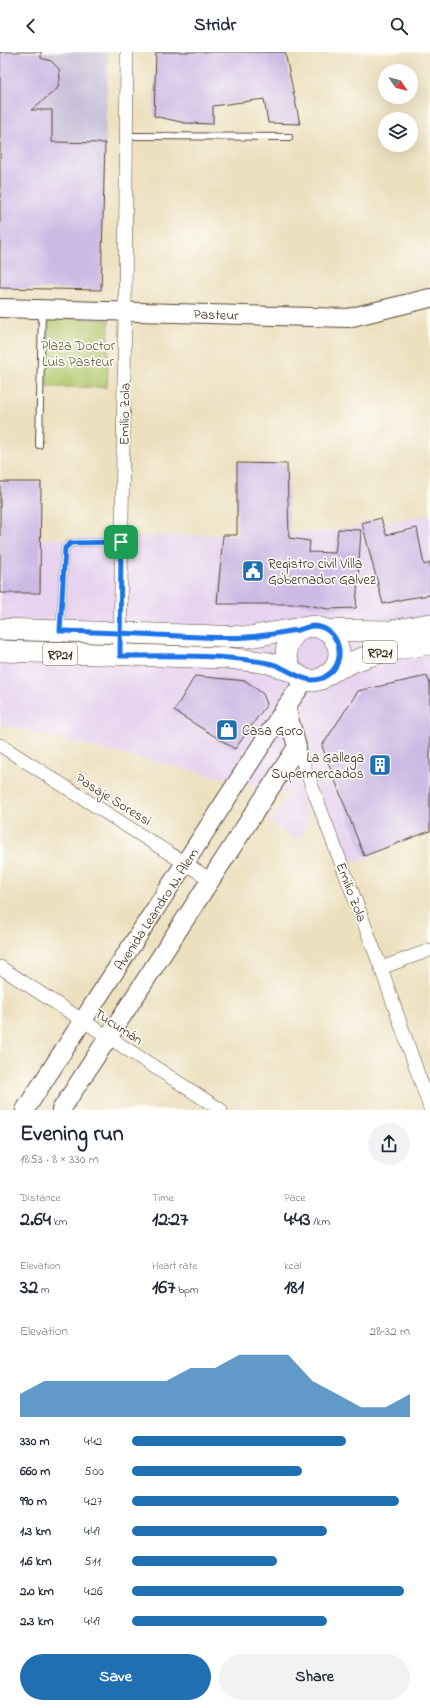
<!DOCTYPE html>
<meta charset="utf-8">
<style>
body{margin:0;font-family:"Indie Flower",sans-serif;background:#f2f2f3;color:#1f2937;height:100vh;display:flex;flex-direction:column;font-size:15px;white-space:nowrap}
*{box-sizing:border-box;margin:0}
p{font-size:13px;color:#747a83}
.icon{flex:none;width:22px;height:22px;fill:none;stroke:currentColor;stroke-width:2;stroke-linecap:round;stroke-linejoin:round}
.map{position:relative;height:1058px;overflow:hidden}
.drawer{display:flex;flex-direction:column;background:#fff;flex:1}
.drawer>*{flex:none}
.needle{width:26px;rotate:125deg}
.controls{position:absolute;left:378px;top:12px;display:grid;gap:8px}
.controls a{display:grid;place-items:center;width:40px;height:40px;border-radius:50%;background:#fff;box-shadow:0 4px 16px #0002;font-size:20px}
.pin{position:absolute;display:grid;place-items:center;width:34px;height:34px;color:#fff;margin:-17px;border-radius:8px;box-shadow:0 2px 6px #0006}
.round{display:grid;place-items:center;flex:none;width:42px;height:42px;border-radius:21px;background:#f2f2f3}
.headline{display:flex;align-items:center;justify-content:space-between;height:68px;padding:0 20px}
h1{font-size:22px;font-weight:800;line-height:30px}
.figures{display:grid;grid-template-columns:repeat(3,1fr);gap:6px;height:68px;padding:4px 20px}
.figures div{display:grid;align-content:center}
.figures b{font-size:20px;font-weight:800}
.figures small{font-size:11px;font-weight:400}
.figures p{font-size:11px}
.chart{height:112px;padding:8px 20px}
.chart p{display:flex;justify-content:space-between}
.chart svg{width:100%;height:72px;margin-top:4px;fill:#1f6fb2;opacity:.7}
.button{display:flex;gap:8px;margin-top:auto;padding:8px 20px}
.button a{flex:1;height:46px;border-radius:24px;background:#1f6fb2;color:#fff;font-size:16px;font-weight:800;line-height:46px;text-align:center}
.button a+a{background:#f2f2f3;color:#1f2937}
ul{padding:0 20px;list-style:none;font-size:13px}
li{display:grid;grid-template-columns:64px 48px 1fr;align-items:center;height:30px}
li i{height:10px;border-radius:5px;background:#1f6fb2}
header{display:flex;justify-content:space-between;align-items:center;height:52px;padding:0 20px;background:#fff;font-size:18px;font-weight:800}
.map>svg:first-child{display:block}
.built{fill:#e7d2ef}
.industrial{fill:#c8bfd8}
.green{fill:#b2c86c;stroke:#767945}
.building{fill:#cdbae4}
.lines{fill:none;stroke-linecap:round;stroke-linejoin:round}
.lane-casing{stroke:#564536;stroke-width:8}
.street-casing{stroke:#564536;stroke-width:14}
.secondary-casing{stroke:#564536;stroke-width:20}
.primary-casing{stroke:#564536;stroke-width:22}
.lane{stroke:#fff;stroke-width:6}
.street{stroke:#fff;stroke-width:13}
.secondary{stroke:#fff;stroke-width:18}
.primary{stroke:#fff;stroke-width:21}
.route-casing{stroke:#fff;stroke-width:8}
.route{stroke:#1a73e8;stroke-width:5}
.labels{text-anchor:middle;stroke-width:3.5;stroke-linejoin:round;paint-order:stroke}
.shield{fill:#fdfcf7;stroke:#75695f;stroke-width:1}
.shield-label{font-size:13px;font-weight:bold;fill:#3b2a1e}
.street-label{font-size:14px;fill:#3b2a1e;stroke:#fdfcf7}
.park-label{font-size:14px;fill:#5f5935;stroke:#fdfcf7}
.poi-label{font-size:14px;fill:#3b2a1e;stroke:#fdfcf7;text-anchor:start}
</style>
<header><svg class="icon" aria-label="back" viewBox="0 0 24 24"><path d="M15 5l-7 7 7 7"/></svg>Stridr<svg class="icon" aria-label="search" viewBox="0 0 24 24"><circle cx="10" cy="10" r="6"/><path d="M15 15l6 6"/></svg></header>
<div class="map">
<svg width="430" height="1058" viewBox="0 0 430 1058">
<rect width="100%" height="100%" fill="#fdfcf7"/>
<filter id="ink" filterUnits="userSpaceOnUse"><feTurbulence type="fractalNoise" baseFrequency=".025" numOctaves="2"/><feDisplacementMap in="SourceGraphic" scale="8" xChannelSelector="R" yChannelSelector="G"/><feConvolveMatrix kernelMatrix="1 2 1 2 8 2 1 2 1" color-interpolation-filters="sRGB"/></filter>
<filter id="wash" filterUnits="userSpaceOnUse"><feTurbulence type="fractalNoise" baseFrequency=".012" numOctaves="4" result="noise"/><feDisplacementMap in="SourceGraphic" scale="16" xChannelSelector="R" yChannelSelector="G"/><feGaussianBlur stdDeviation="0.9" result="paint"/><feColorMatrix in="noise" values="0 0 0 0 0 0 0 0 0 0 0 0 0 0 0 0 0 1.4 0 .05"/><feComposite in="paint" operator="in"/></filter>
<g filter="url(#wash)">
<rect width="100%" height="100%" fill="#ede0bf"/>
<!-- built -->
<path class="built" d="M430,463V775L356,811L299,745L309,770L298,788L270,770L288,743H295L0,673V488L323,480Z"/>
<!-- industrial -->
<path class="industrial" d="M0,0H108L101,238L0,236Z"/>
<!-- green -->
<path class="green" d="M49,265L109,268L107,335H46Z"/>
<g id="blocks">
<!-- building -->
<path class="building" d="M0,0H41V6L51,9L59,17L60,27L57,37L31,58H52V90L105,91L101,238L0,236Z
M156,0H285L300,72L268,71L264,47L213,54V72L185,71L154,64Z
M237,411L287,412L289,486L310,489L309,500L335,501L338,477L361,478L356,556L328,557L303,552H217L223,483H237Z
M0,430H41L40,541H0Z
M381,466L386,483L417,476L424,513L430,511V543L404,547L383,552L362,471Z
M195,624L246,629L263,642L267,652L235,697L174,659Z
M427,624L430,632V779L364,804L322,694L358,639Z"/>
</g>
</g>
<g filter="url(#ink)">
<use href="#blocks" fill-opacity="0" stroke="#564536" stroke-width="1"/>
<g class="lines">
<!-- lane casing -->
<g class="lane-casing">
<path id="lane" d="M127,84L289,85
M39,393L42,259
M60,577L65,496L71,491L121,490"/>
</g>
<!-- street casing -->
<g class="street-casing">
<path id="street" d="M120,604L125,260L127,0
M0,693L211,828
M297,695L381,916L430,1056
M0,915L221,1058
M381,916L430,898"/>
</g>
<!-- secondary casing -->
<g class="secondary-casing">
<path id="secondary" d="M0,256L348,266L430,246
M25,1058L286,655
M61,1058L297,695L286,655L305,628"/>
</g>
<!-- primary casing -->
<g class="primary-casing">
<path id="primary" d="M0,577L249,585L313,574L327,578L390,579L430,572
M327,578C340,590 343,604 333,619
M0,599L227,606L269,611L293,620L305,628L313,629L321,627L333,619L357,608L384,599L430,592
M293,620C282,602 284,591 300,577"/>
</g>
<!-- lane -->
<use href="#lane" class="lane"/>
<!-- street -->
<use href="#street" class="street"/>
<!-- secondary -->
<use href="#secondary" class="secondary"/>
<!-- primary -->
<use href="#primary" class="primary"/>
</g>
</g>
<g class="lines" filter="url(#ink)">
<!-- route casing -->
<g class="route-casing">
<path id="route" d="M121,490C121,528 120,566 120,604C169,604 219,602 268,611C288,614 306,637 326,624C349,611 340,574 313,574C308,574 303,577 298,578C282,580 264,584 248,585C217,587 187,584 157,583C125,581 92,580 60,579L65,496L71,491L121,490"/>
</g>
<!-- route -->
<use href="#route" class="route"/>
</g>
<!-- icons -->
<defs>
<g id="civic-square" transform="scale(1.15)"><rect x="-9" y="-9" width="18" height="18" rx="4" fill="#1f6fb2" stroke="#fdfcf7"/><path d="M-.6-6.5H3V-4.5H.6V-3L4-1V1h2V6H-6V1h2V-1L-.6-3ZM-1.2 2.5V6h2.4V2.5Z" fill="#fff"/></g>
<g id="shop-square" transform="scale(1.15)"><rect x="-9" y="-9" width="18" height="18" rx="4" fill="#1f6fb2" stroke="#fdfcf7"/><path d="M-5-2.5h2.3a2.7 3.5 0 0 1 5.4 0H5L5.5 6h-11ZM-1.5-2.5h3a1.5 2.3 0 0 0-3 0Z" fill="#fff"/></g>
<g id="building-square" transform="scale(1.15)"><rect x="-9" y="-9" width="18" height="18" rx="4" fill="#1f6fb2" stroke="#fdfcf7"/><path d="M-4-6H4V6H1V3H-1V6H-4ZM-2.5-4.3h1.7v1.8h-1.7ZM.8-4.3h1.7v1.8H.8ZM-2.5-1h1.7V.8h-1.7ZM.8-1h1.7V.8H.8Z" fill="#fff"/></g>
</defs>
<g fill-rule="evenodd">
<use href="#civic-square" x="253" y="519"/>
<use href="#shop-square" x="227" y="678"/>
<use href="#building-square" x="380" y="713"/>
</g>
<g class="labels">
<!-- shield labels -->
<g class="shield">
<rect x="363" y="589" width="34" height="22" rx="3"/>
<rect x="43" y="591" width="34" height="22" rx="3"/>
</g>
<g class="shield-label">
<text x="380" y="605">RP21</text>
<text x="60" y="607">RP21</text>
</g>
<!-- street labels -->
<g class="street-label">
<text transform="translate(216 262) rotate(2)" y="5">Pasteur</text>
<text transform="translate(124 362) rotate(-89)" y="5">Emilio Zola</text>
<text transform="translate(114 747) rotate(32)" y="5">Pasaje Soressi</text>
<text transform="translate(352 840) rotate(69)" y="5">Emilio Zola</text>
<text transform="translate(156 857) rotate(-57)" y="5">Avenida Leandro N. Alem</text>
<text transform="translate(119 974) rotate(33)" y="5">Tucumán</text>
</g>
<!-- park labels -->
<g class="park-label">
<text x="78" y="298">Plaza Doctor<tspan x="78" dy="16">Luis Pasteur</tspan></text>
</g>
<!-- poi labels -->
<g class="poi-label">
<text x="268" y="516">Registro civil Villa<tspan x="268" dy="16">Gobernador Galvez</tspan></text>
<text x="242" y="683">Casa Goro</text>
<text x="364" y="710" text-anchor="end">La Gallega<tspan x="364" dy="16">Supermercados</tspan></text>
</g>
</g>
</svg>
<div class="controls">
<a><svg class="needle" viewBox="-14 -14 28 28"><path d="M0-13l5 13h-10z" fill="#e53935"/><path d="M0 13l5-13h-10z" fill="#747a83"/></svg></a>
<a><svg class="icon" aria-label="layers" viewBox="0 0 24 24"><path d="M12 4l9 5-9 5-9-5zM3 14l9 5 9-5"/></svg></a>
</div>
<div class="pin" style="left:121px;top:490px;background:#1e9e55"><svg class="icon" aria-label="arrive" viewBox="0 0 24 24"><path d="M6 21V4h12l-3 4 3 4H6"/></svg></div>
</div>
<section class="drawer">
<div class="headline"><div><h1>Evening run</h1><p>18:53 · 8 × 330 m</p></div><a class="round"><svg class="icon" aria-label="share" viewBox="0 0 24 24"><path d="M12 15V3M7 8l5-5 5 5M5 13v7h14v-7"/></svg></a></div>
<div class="figures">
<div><p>Distance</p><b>2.64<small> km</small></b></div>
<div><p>Time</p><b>12:27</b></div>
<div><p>Pace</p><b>4:43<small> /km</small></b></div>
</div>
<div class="figures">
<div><p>Elevation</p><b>32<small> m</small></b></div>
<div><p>Heart rate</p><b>167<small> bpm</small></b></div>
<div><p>kcal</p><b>181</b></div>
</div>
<div class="chart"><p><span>Elevation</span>28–32 m</p>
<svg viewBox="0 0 160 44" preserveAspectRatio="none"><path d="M0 44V30L10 22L20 22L30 22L40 22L50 22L60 22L70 14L80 14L90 6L100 6L110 6L120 22L130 30L140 38L150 38L160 30V44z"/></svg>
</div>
<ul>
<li><b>330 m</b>4:42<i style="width:77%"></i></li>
<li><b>660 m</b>5:00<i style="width:61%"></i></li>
<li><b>990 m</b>4:27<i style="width:96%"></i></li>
<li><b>1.3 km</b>4:49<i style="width:70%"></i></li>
<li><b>1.6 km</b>5:11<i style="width:52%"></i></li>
<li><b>2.0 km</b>4:26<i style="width:98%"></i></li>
<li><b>2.3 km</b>4:49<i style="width:70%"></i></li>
</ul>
<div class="button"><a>Save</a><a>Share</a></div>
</section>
